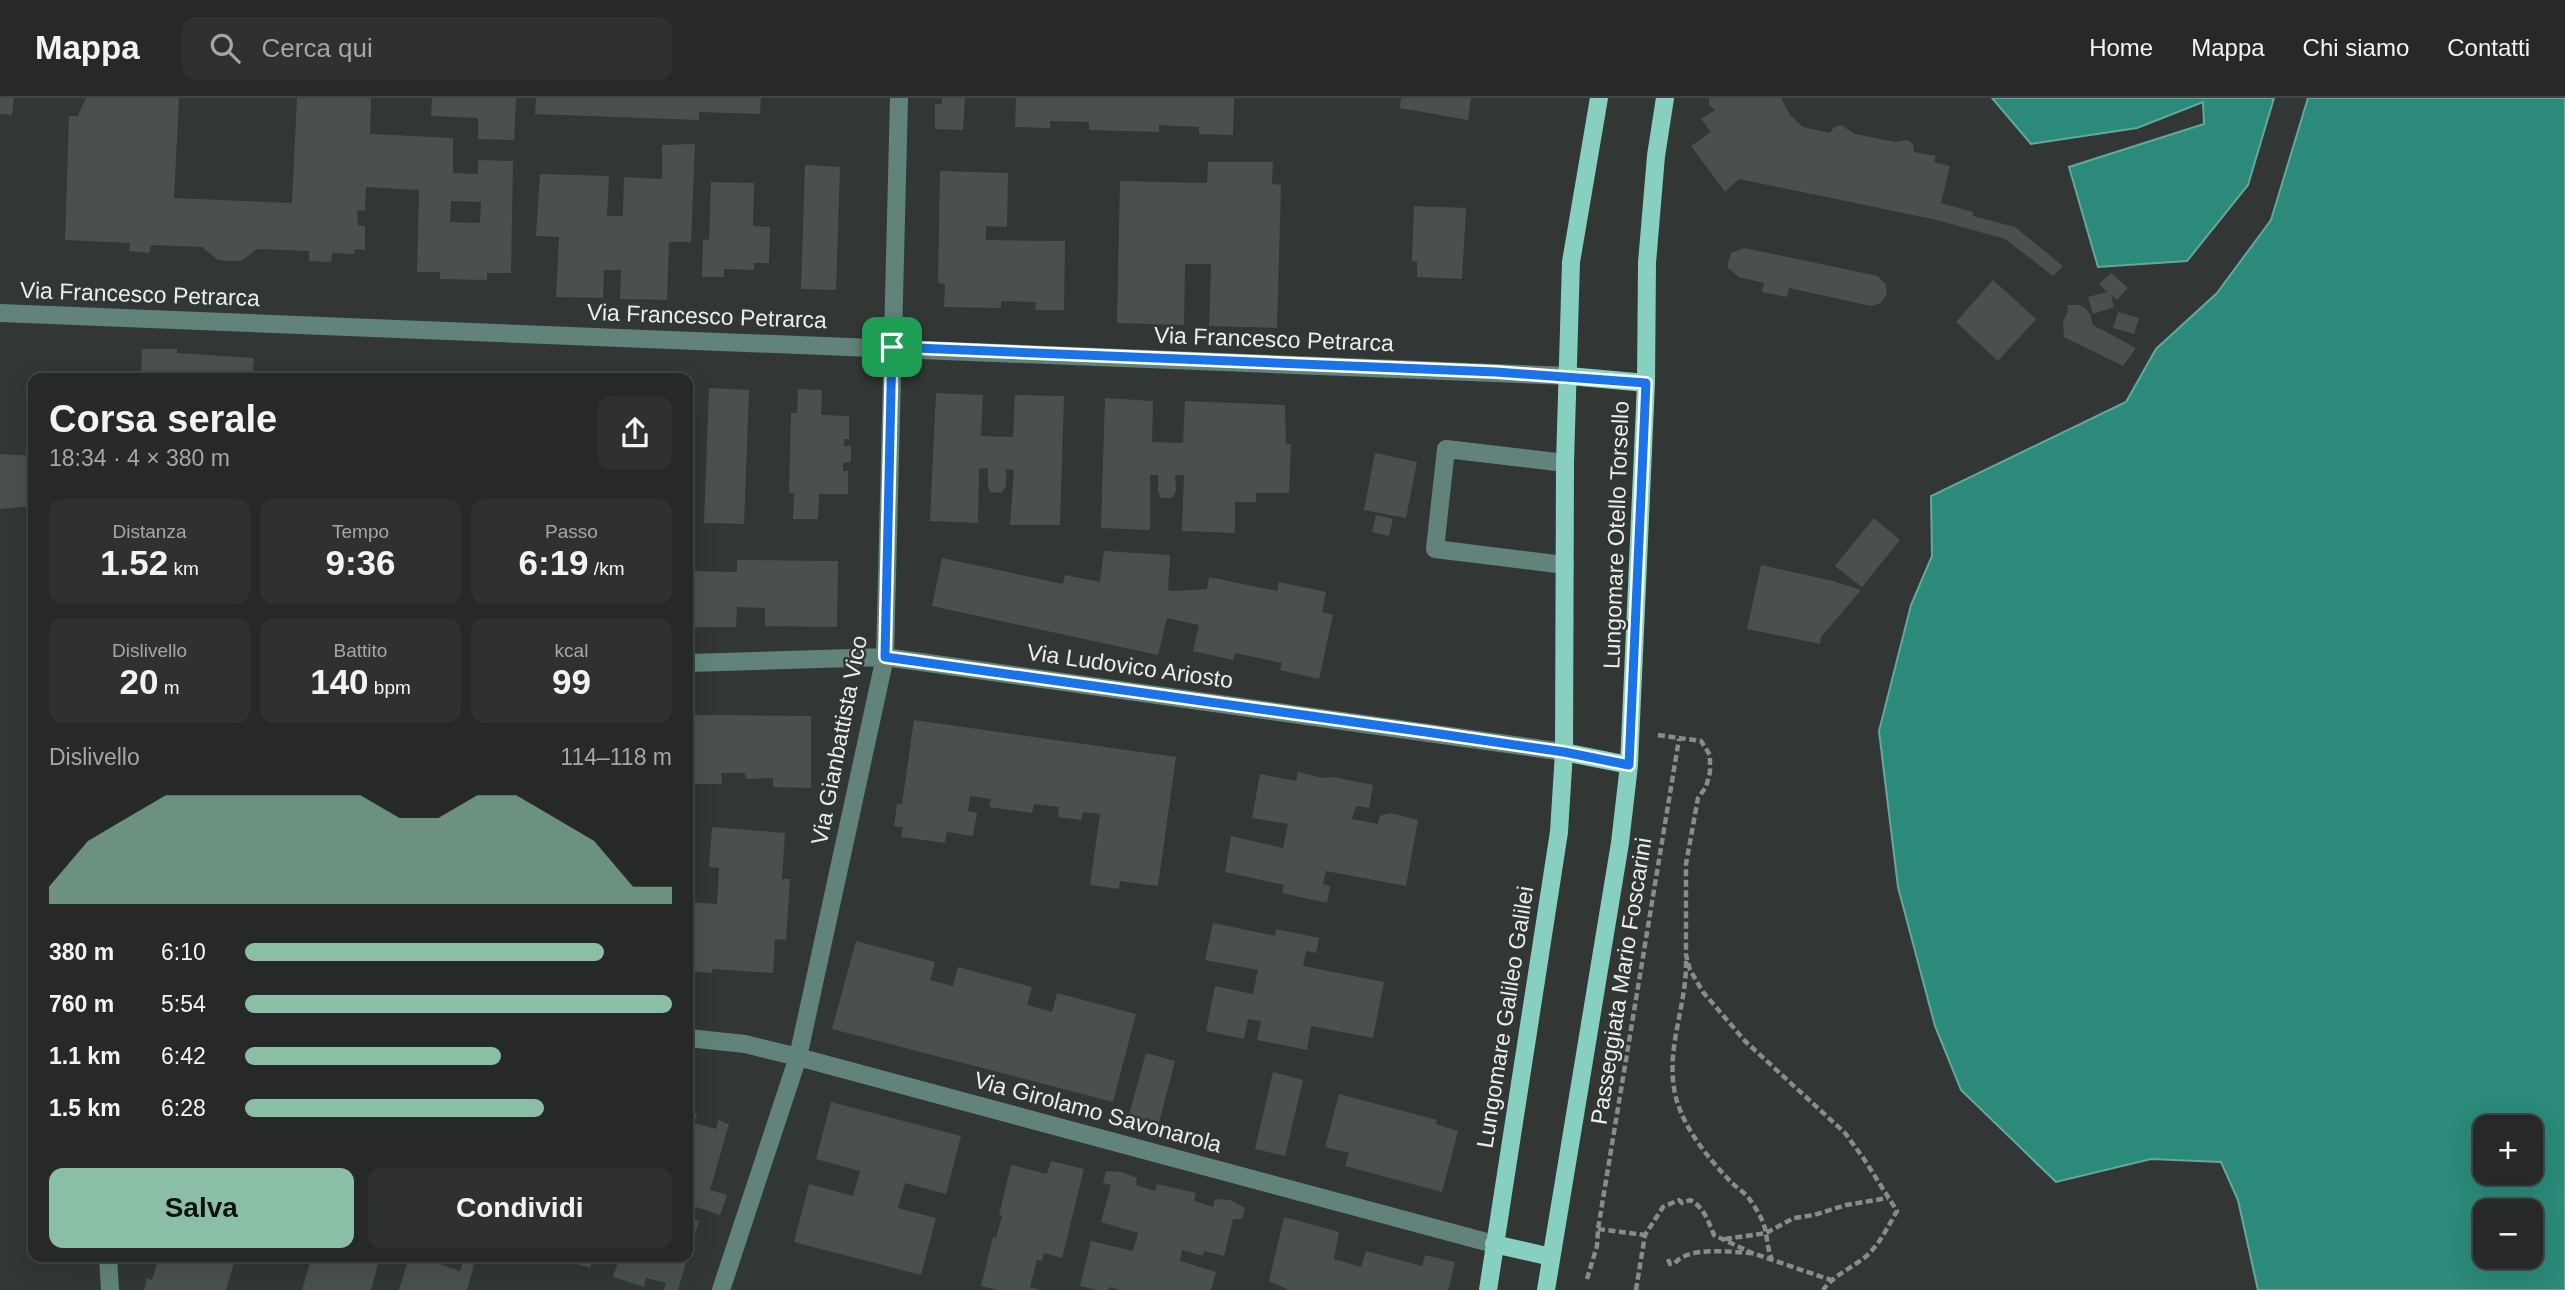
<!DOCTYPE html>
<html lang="it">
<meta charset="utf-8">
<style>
body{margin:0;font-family:Arial,sans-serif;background:#2e3130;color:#f1f3f6;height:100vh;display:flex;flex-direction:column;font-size:26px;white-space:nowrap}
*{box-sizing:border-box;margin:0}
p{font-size:23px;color:#a4a6a8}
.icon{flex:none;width:38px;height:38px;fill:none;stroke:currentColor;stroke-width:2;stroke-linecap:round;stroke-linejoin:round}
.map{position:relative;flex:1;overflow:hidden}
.drawer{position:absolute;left:28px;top:275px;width:665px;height:889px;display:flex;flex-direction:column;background:#262928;border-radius:14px;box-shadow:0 7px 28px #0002,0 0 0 2px #424545}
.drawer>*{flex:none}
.tools{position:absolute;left:2473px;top:1017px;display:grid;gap:14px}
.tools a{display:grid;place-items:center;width:70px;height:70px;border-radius:14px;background:#262928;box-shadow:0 7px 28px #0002,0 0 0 2px #424545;font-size:35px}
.pin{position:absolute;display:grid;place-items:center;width:60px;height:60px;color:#fff;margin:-30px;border-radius:14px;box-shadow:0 4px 10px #0006}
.round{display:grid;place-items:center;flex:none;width:74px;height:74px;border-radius:14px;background:#2e3130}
.headline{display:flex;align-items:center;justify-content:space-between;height:119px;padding:0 21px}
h1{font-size:38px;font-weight:700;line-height:52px}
.stats{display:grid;grid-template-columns:repeat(3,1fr);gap:10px;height:119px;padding:7px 21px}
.stats div{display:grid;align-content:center;border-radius:14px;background:#2e3130;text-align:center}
.stats b{font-size:35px;font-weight:700}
.stats small{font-size:19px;font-weight:400}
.stats p{font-size:19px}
.chart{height:196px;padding:14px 21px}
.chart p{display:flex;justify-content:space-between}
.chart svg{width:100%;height:126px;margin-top:7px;fill:#8abfa5;opacity:.7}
.action{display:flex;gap:14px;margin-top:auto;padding:14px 21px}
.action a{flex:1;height:80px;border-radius:14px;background:#8abfa5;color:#111;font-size:28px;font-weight:700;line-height:80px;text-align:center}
.action a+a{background:#2e3130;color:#f1f3f6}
ul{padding:0 21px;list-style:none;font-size:23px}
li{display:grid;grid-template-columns:112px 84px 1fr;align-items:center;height:52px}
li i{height:18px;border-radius:9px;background:#8abfa5}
header{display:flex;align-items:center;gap:42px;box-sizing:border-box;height:98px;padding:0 35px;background:#262928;border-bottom:2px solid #424545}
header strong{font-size:33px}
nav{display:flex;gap:38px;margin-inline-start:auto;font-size:24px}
.search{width:490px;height:63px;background:#2e3130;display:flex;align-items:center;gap:18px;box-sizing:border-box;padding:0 24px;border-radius:14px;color:#a4a6a8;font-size:26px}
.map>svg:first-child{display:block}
.water{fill:#2b8a79;stroke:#64a89c;stroke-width:2;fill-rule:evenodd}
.building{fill:#4a504e;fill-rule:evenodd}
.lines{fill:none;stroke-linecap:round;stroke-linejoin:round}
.path{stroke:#888c8b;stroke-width:4.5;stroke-dasharray:7 3.5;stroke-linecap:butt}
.minor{stroke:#61837b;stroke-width:18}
.major{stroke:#87d0c0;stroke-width:18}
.route-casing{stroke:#fff;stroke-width:14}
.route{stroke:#1a73e8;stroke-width:9}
.labels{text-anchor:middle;stroke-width:5;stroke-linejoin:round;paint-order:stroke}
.street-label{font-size:23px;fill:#eaedec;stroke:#323736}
</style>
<header>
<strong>Mappa</strong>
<div class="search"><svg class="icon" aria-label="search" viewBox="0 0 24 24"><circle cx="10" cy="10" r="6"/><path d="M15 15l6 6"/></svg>Cerca qui</div>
<nav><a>Home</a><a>Mappa</a><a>Chi siamo</a><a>Contatti</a></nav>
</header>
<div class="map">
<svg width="2565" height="1192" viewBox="0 0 2565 1192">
<rect width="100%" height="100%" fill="#323736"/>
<!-- water -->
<path class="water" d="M1992,0H2274L2248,87L2187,163L2098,169L2069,69L2204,26L2203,4L2137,30L2031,46Z
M2308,0H2565V1192H2258L2238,1102L2221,1064L2151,1061L2056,1084L1961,992L1935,928L1898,789L1879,633L1911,507L1932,458L1931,398L2126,304L2156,251L2217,195L2271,122ZM2530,1029V1074H2485V1029ZM2530,1113V1158H2485V1113Z"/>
<!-- building -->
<path class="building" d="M0,0H14L12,17L0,16Z
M86,0H179L174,100L292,105L297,0H371L370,36L453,40V75L478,76V62L513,63L511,175H487V182L440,181V174H417L419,92L366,89L365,113L357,112L358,127L365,128V152L355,151L354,156L332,155L331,164L309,163V153L257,151L241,163H230L218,162L202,149L151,147L149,155L129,153L130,145L65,142L69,18H78ZM451,103L481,104L480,125L450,124Z
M432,0H516L514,42L478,41V20L431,18Z
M536,0H761L760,16L699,14V22L535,16Z
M942,0H965L963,32L935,31V6H942Z
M1016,0H1234L1233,37L1199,36V29L1159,27V34L1089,32V24L1050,23V30L1015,29Z
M1401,0H1471L1468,22L1400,10Z
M1709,0H1781L1790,17L1803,29L1830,35L1834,29L1841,27L1855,36L1895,44L1908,42L1913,46L1914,54L1936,58L1934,64L1950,68L1941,105L1973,114V118L2015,129L2063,168L2053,178L2005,141L1937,122L1739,81L1725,94L1691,48L1711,34L1701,21L1715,12L1709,7Z
M695,46L691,144H669L667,202L620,201L621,172H604L603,200L556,199L559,139L536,138L540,76L609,78L607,118H623L624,79L662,81V47Z
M1208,64H1273L1272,86L1281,87L1277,230L1209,228L1211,166H1185L1184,227L1117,225L1120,83L1207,85Z
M805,67L840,69L836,192L801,191Z
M940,73L1008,75L1007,129L986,128V142L1065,143L1064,212H1035L1036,204L1001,203V210L944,209L945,186L938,185Z
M711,84L754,85L753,128L770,129L769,165H754V172L724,171V179H702L703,141L709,142Z
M1414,108L1466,110L1462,181L1417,179V164L1412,163Z
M1744,150L1878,178L1886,187L1887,196L1881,205L1871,208L1789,190L1787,199L1762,194L1764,185L1739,179L1728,170V165L1731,155Z
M2111,175L2128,190L2117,202L2111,197L2114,209L2093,216L2088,199L2107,194L2099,186Z
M1993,182L2036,221L1998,263L1956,224Z
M2067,207H2079L2085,210L2090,216L2093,227L2136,250L2123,268L2064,239L2063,224L2068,213Z
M2118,214L2139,220L2134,236L2113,230Z
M142,251H177V255L254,260L252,280H141Z
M709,290L749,292L744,426L704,425Z
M798,291L822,292L821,317L849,318V341H844V348H851V364L843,365V373H848V396H819L818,421H793L794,395H789L791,315H797Z
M936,295L983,297L981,338L1013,339L1015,297L1064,298L1060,427H1010L1014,372L1006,371V388L1001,395L990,394L988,388V370L979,371L978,425L930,423Z
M1105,300L1153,303L1152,344L1183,345L1185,303L1285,307L1286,346H1291L1289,395H1256V404H1235V435L1182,433L1184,377H1175L1176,393L1172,400H1161L1158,394V377H1150V432L1101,430Z
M1375,355L1417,364L1406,420L1364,412Z
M0,356L33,358V408L0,411Z
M1376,417L1393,421L1389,438L1372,434Z
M1874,420L1900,442L1862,489L1835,468Z
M1104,453L1170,457L1168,492L1172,493L1207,491L1209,479L1277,493L1279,484L1326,494L1322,514L1333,517L1319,581L1280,572L1282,565L1235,555L1233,562L1193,553L1199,527L1167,520L1158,557L932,508L942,460L1063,486L1065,477L1100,484Z
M737,462L838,463L837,529L765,528V510L737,509L736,529H688V473L737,474Z
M1761,467L1833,483L1861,492L1821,539L1820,546L1747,531Z
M688,617L811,618V690L773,689V680L746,681L745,675H721L722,686H688Z
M914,622L1176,659L1158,788L1120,783L1119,791L1090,787L1100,716L1083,714L1081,722L1058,719L1059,709L1034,706L1032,715L989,709L991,701L970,698L968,713L977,715L973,738L947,734L945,745L901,739L903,729L894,728L897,706H902Z
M1298,674L1322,680L1333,679L1373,687L1369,710L1356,708L1352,721L1378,726L1380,718L1390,715L1418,722L1406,788L1326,773L1323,786L1330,788L1327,805L1282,795L1284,787L1225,774L1231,738L1283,750L1288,726L1252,720L1260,676L1296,683Z
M712,729L785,735L782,781H790L786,842L775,841L773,875L712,871V875L688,873V804L717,806L719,770L709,769Z
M1213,825L1275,838L1276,831L1319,840L1316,855L1306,853L1303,868L1384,884L1373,940L1311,928L1307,952L1257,942L1261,923L1248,921L1244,941L1206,933L1215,888L1253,896L1258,872L1205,862Z
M856,843L935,864L930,882L953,888L958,869L1032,889L1027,907L1052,914L1057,895L1136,916L1113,1004L832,931Z
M1146,955L1175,963L1159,1025L1129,1017Z
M1273,974L1303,982L1285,1058L1255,1051Z
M1339,996L1437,1022L1436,1026L1458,1033L1442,1094L1345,1068L1349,1055L1325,1049Z
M831,1004L961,1038L946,1096L905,1085L898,1110L936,1120L921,1177L794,1144L809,1086L853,1098L860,1073L816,1061Z
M688,1013L697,1016L694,1025L716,1031L718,1022L729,1026L710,1092L727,1097L720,1117L696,1109L693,1121L699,1123L688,1158Z
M1051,1063L1084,1071L1062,1160L1044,1155L1042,1163L1037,1162L1030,1189L1040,1192H998L981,1188L993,1139L996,1140L1002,1118L999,1117L1011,1067L1047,1076Z
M1106,1073L1122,1074L1137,1080L1136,1087L1155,1093L1157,1086L1196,1095L1194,1103L1213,1109L1215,1101L1230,1102L1245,1110L1242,1121H1233L1224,1158L1204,1153L1203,1158L1182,1152L1180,1163L1216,1174L1211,1192H1121L1109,1189L1108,1192H1097L1080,1188L1091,1143L1133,1153L1138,1135L1101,1124L1111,1087L1103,1085Z
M1284,1119L1339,1134L1334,1161L1361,1169L1366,1153L1422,1168L1425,1157L1455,1164L1448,1192H1289L1269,1183Z
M159,1158H236L226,1192H144L147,1180L152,1182Z
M312,1158H380L371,1192H302Z
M409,1158H441L439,1166L460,1173L463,1163L474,1167L467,1192H399Z
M559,1158H594L590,1170L559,1161Z
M620,1158H688L678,1192H664L666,1185L646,1180L644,1189L613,1179Z"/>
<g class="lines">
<!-- path -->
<path class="path" d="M1658,637L1701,643L1710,657V674L1706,689L1698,700L1686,766V857L1690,872L1703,894L1745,943L1845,1035L1864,1061L1897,1113C1887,1130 1879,1148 1864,1160C1850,1171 1834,1177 1823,1192
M1686,863C1687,905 1667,947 1674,990C1679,1025 1707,1059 1731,1084C1736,1089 1742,1093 1747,1098C1755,1108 1765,1124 1766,1136C1768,1146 1768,1152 1772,1162
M1598,1131L1645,1137
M1725,1141L1766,1135L1794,1120L1814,1117L1846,1107L1888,1100
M1668,1161L1670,1166L1675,1165C1689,1148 1731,1154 1751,1155
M1587,1181L1597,1148L1598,1131L1679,641
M1636,1192L1645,1137L1663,1109L1679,1102L1682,1105L1690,1102C1704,1109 1708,1123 1714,1137L1752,1155L1831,1182"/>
<!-- minor -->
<path class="minor" d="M0,215L1569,278
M1565,467L1435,451L1446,351L1565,365
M688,565L885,559L1564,654
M688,940L745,946L798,959L1494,1146
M108,1158L110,1192
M721,1192L798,959L885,559L899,0"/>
<!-- major -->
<path class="major" d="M1569,278L1646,285
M1564,654L1629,667
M1494,1146L1551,1159
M1488,1192L1559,734L1564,654L1565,365L1571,164L1599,0
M1546,1192L1620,745L1629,667L1646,285L1647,165L1656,58L1665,0"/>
</g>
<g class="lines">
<!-- route casing -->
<g class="route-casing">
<path id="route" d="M892,249L1496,274L1646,285L1629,667L1564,654L1433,635L885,559Z"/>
</g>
<!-- route -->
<use href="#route" class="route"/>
</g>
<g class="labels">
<!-- street labels -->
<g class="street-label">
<text transform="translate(140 196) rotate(2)" y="8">Via Francesco Petrarca</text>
<text transform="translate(707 218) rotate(2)" y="8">Via Francesco Petrarca</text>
<text transform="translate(1274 241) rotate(2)" y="8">Via Francesco Petrarca</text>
<text transform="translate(1616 437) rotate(-88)" y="8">Lungomare Otello Torsello</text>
<text transform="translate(1130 568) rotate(8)" y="8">Via Ludovico Ariosto</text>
<text transform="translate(839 642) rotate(-79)" y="8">Via Gianbattista Vico</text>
<text transform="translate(1621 883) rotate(-81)" y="8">Passeggiata Mario Foscarini</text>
<text transform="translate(1505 919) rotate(-81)" y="8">Lungomare Galileo Galilei</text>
<text transform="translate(1098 1014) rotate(15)" y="8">Via Girolamo Savonarola</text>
</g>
</g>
</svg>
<div class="tools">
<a>+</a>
<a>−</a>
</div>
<div class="pin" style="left:892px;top:249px;background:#1e9e55"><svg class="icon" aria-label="arrive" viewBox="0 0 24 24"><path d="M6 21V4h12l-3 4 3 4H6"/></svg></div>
<section class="drawer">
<div class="headline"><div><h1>Corsa serale</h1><p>18:34 · 4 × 380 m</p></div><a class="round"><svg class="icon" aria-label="share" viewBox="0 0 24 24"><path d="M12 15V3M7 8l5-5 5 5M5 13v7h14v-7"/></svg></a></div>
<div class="stats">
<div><p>Distanza</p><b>1.52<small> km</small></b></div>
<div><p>Tempo</p><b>9:36</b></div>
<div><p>Passo</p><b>6:19<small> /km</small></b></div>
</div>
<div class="stats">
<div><p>Dislivello</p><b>20<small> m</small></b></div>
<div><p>Battito</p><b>140<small> bpm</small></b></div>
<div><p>kcal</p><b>99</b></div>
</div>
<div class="chart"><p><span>Dislivello</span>114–118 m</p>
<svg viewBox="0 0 160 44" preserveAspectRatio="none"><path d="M0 44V38L10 22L20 14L30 6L40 6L50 6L60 6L70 6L80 6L90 14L100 14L110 6L120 6L130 14L140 22L150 38L160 38V44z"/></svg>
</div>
<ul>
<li><b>380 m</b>6:10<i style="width:84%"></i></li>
<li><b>760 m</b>5:54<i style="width:100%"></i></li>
<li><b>1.1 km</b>6:42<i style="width:60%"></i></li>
<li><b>1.5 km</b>6:28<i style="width:70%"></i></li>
</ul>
<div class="action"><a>Salva</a><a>Condividi</a></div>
</section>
</div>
